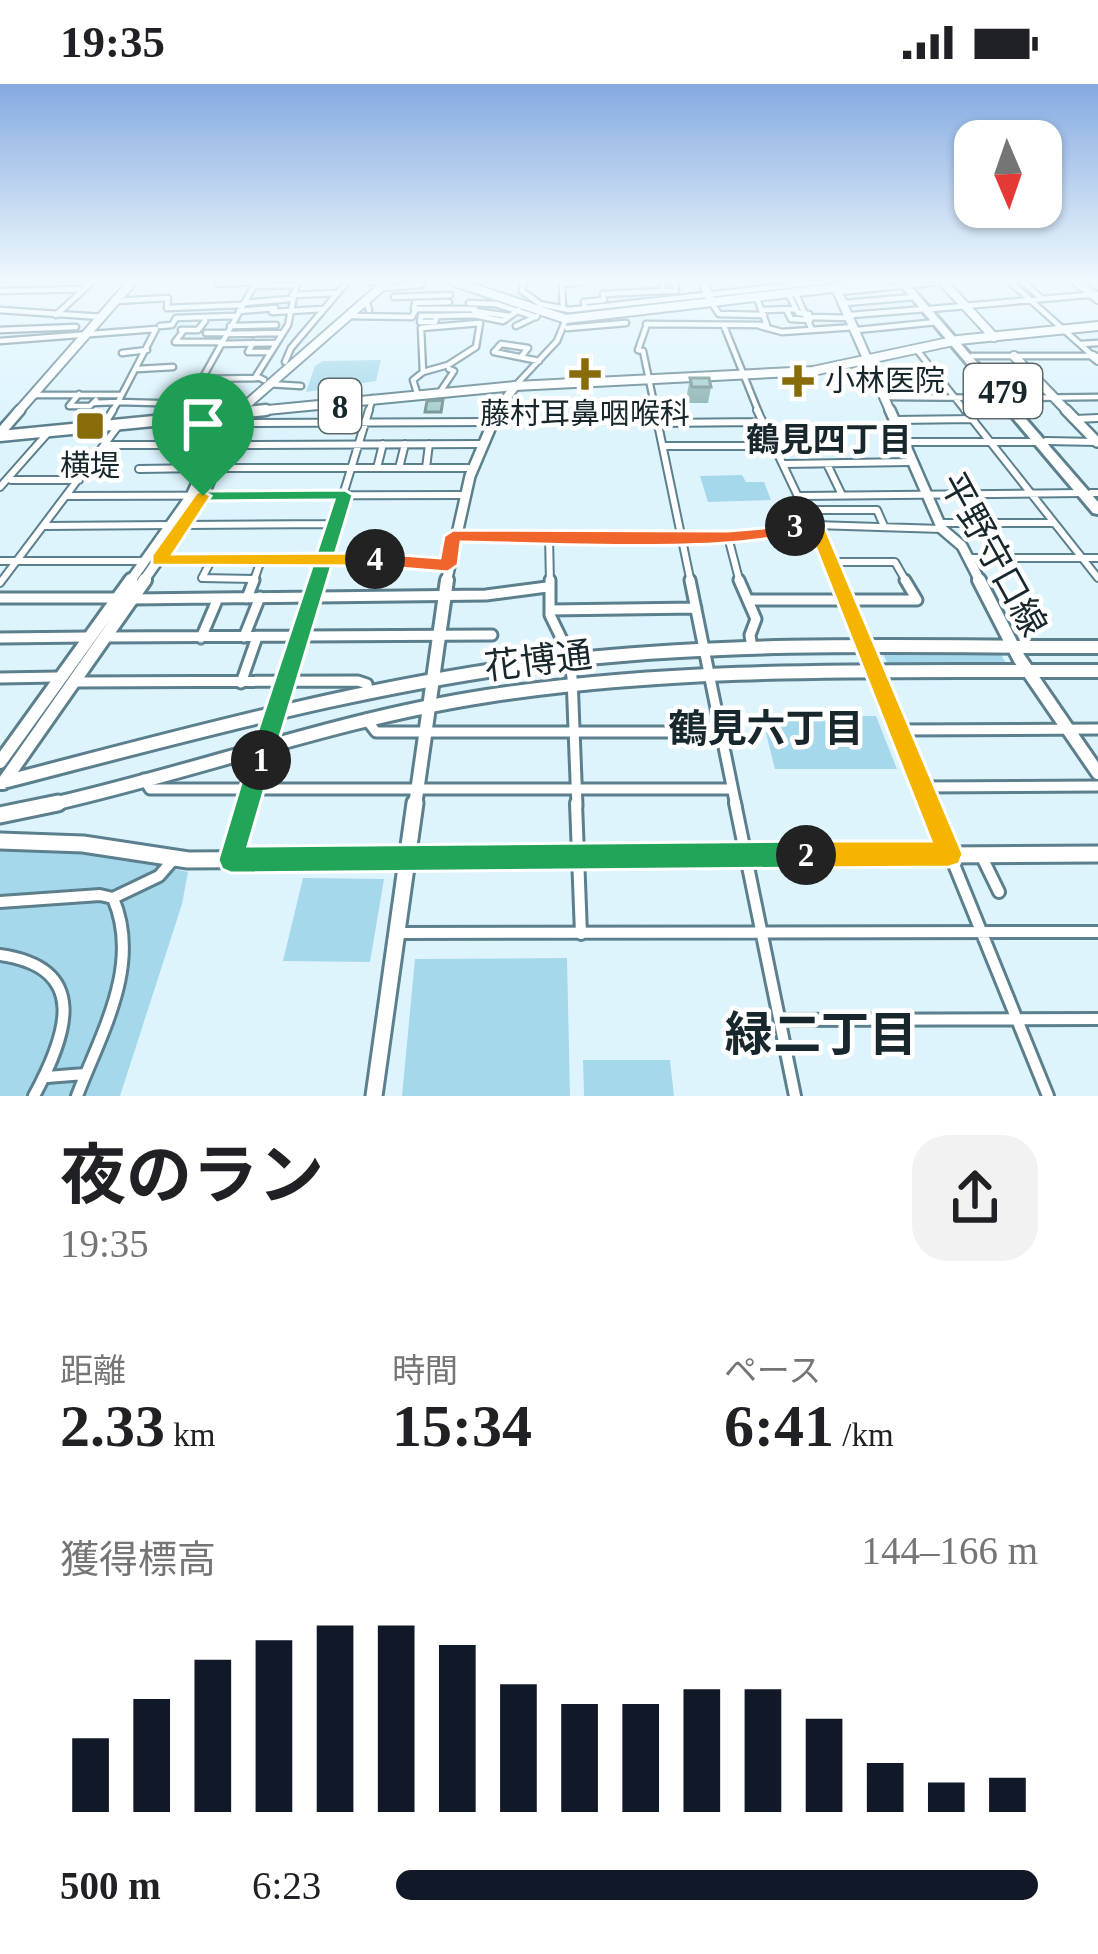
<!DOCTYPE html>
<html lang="ja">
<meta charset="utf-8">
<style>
body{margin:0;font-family:"Times New Roman","Noto Sans JP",serif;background:#f2f2f2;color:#202124;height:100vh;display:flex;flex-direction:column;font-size:45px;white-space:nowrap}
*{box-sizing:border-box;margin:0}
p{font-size:39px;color:#757577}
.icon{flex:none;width:66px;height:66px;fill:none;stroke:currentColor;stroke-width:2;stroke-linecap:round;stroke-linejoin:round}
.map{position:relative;height:1012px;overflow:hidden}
.panel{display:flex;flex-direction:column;background:#fff;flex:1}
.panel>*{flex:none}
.needle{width:78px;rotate:178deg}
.controls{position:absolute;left:954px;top:36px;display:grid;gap:24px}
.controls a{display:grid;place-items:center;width:108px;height:108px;border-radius:24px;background:#fff;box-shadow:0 3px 9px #0004;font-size:60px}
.pin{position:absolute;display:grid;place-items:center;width:102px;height:102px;color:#fff;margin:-123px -51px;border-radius:50% 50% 50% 0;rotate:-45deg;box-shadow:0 0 12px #0007}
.pin .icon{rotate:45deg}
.km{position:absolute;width:60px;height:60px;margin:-30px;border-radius:50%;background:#222;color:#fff;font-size:33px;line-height:60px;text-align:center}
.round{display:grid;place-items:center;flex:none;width:126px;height:126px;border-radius:36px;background:#f2f2f2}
.headline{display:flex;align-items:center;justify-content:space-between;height:204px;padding:0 60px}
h1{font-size:66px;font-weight:700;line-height:90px}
.metrics{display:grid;grid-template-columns:repeat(3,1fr);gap:18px;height:204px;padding:12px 60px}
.metrics div{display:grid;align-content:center}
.metrics b{font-size:60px;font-weight:700}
.metrics small{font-size:33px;font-weight:400}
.metrics p{font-size:33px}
.chart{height:336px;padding:24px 60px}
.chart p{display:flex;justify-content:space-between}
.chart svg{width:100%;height:216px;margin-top:12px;stroke:#111827;stroke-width:6}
ul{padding:0 60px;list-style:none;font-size:39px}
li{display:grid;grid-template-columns:192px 144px 1fr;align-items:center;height:90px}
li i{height:30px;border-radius:15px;background:#111827}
.status{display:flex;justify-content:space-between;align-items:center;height:84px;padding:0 60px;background:#fff;direction:ltr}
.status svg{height:33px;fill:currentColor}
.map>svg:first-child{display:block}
.green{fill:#a5d8eb}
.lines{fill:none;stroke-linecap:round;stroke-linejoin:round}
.street-far3-casing{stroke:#5b7f8c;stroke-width:9}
.street-far2-casing{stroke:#5b7f8c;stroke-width:10}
.street-far1-casing{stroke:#5b7f8c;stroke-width:15}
.street-casing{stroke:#5b7f8c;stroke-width:16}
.secondary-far3-casing{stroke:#5b7f8c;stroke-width:12}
.secondary-far2-casing{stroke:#5b7f8c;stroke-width:14}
.secondary-far1-casing{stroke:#5b7f8c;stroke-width:18}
.secondary-casing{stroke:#5b7f8c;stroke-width:21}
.primary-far1-casing{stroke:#5b7f8c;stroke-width:12}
.primary-casing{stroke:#5b7f8c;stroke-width:15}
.highway-casing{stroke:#5b7f8c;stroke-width:6}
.street-far3{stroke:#fff;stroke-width:4.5}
.street-far2{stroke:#fff;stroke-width:6}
.street-far1{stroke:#fff;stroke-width:9}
.street{stroke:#fff;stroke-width:10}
.secondary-far3{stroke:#fff;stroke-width:8}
.secondary-far2{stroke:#fff;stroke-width:9}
.secondary-far1{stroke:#fff;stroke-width:12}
.secondary{stroke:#fff;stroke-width:15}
.primary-far1{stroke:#fff;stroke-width:8}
.primary{stroke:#fff;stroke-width:10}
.highway{fill:#fff;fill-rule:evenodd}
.wall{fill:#8bb0b0}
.building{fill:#a2cdcd;stroke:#719090;stroke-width:3}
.split-1{fill:#22a559;stroke:#fff;stroke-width:3}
.split-2{fill:#22a559;stroke:#fff;stroke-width:3}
.split-3{fill:#f5b400;stroke:#fff;stroke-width:3}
.split-4{fill:#f0652b;stroke:#fff;stroke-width:3}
.split-5{fill:#f5b400;stroke:#fff;stroke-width:3}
.poi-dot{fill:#886c0a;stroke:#fff;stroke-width:4.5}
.labels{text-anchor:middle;stroke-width:9;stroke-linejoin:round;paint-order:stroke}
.far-poi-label{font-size:30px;fill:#18272c;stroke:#fff}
.shield{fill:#fff;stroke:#5d686b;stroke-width:3}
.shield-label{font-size:33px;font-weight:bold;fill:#18272c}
.far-neighbourhood-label{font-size:33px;font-weight:bold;fill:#18272c;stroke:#fff}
.street-label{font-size:36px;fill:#18272c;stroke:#fff}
.neighbourhood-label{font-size:39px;font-weight:bold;fill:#18272c;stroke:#fff}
.near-neighbourhood-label{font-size:48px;font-weight:bold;fill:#18272c;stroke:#fff}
</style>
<div class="status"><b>19:35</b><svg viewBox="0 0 49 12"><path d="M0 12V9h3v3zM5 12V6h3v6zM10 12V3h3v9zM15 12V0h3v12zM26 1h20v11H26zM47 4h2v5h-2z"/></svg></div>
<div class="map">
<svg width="1098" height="1012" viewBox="0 0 1098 1012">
<rect width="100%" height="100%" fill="#ddf4fd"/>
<!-- green -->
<path class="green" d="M381,276L376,297L306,308L315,282L323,277Z
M742,391L746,398H764L771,416L708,418L700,392Z
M882,567L1000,569L1009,584L889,583Z
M876,632L897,685H775L762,633Z
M0,764L92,767L188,788L182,820L120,1012H0Z
M303,794L384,795L370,878L283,877Z
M567,874L570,1012H402L415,875Z
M583,976H670L674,1012H584Z"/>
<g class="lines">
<!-- street-far3 casing -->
<g class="street-far3-casing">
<path id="street-far3" d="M371,198L379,199
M524,198L522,207L540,220L569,226L822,198
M1010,198L1092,271
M1023,198L1041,214
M218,200L254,198
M255,202L296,201
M381,204L421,201
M0,207L85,205
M663,207H676L674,198
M795,208L812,246
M839,208L940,198
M788,209L798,229L809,230
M292,211L337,209
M394,213L450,211
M366,216L369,226
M115,217L168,214L167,224L241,221
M449,218L415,219L414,225H475
M711,218L719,230L764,231
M244,219L290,215
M469,219L496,220L536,233
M845,219L914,213
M274,224L272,228L323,225
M585,224L584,218L604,216L603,210L663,207V198
M563,225L562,200L582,198
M931,225L1098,210
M0,226L102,233
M762,226L796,225
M239,227L275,224
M474,227L509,232
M787,227L791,235L810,236
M56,231L92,198
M474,231L503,237L519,226
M851,231L926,225
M349,232L412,233L416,225
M421,232H437L435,238H420Z
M437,232L474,231
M809,233L851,234
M480,239L476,263L448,281L423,288L421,244Z
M646,240L767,241L756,212
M647,240L638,266L643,267L656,329
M160,242L172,241L176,234L234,232
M230,242L276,241
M516,242L537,232
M724,242L759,329
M760,242L782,248L855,243
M567,244L626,239
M0,246L76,243
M181,246H198L205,237
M184,246L175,258H221
M857,246L937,238
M206,249H227
M226,250L282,249
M0,257L156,245L118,318L230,321
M253,259L248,268H269
M220,260L275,259
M1081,260L1098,259
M917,266L967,329
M122,269L147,266
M972,272H1097
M521,273L528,264L501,260L494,268L539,277
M285,278L291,264L347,198
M138,285L173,283
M199,295L257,294
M264,296L256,292L288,241L297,198
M268,300L301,302
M515,302L557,257L566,235
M440,308L454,287L449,285
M79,310L69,322H90L96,316
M33,311H121
M418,312L413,296L423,288
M886,313L1001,314
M1008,314L1098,313
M93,319L118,318L111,329
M183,329L256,198
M368,329L373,314"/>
</g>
<!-- street-far2 casing -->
<g class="street-far2-casing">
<path id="street-far2" d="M655,326L691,499
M757,326L839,499
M965,326L1098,494
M1075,335L1098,334
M895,336L974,335
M233,339L492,338
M658,339L762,338
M103,342L113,326
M1046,357L1097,358
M903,358H1038
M107,361H213
M165,361L184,326
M225,361L481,360
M663,362H775
M785,380L909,378
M827,380L842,411
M216,384H473
M377,384L383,360
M399,384L405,360
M426,384L429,360
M139,385L204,384
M11,396H79
M0,403L46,351
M1091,409H1098
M66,412L465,411
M800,412L1083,409
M807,426H877L884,442
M939,439H1054
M184,441L334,440
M815,441L942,445
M45,442L170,441
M455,452L728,453L777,449L812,436
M549,452L550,499
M728,453L740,499
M969,474H1098
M159,476L392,475L448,481
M0,477H143
M211,477L202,494L254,495
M831,478H895L907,499
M0,499L119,341
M253,499L261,476
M316,499L369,326"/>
</g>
<!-- street-far1 casing -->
<g class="street-far1-casing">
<path id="street-far1" d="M550,496V531L567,566L572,593L577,722
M690,496L736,722
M739,496L756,535L750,551L752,565
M838,496L930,722
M0,514H115
M247,514L254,496
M133,515L486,511L547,503
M748,516H917L905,496
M550,526L696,524
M104,553L492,551
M244,553L260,513
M0,554L88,553
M201,554L218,514
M0,594L58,593
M74,598L358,597L367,600L368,607
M241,599L257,553
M366,635L376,648H720
M899,646L1098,645
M144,695L150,705H731
M922,703L1098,702
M247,722L317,496"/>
</g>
<!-- street casing -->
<g class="street-casing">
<path id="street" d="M576,719L581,850
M735,719L795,1012
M929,719L1048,1012
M981,771L999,808
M231,775L248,719
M113,814L159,792L172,777
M0,818L100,811L113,814C142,881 101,949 77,1012
M398,849L1098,848
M0,871C91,884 67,951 34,1012
M780,936L1098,935
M47,993L85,990"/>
</g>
<!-- secondary-far3 casing -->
<g class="secondary-far3-casing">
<path id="secondary-far3" d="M455,198L566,235L884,198
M703,198L711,218
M943,198L994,253
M1077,198L1098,215
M836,204L891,329
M1014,272L1069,329
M1093,272L1098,276
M17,329L132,198
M237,329L387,198
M496,329L515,302"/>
</g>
<!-- secondary-far2 casing -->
<g class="secondary-far2-casing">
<path id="secondary-far2" d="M890,326L942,445L962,462L981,499
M1066,326L1097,358
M0,349L20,326
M129,499L191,412L230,326
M142,499L203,412L239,326
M446,499L470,392L498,326"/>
</g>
<!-- secondary-far1 casing -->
<g class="secondary-far1-casing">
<path id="secondary-far1" d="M979,496L1019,574L1098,689
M0,678L131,496
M0,699C194,649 388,594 588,574C757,557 928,563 1098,563
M3,699L145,496
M44,722C193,689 336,635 487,612C689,581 894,588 1098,587
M415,722L447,496"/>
</g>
<!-- secondary casing -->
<g class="secondary-casing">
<path id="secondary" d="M0,731L58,719
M0,757L83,760L188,776L1098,770
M374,1012L415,719"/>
</g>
<!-- primary-far1 casing -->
<g class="primary-far1-casing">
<path id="primary-far1" d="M235,329L515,302L813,287L958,256L1098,242"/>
</g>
<!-- primary casing -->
<g class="primary-casing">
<path id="primary" d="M0,352L266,326"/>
</g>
<!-- highway casing -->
<g class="highway-casing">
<path id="highway" d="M898,198H907L1098,418V430L1093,429Z"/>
</g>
<!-- street-far3 -->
<use href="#street-far3" class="street-far3"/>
<!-- street-far2 -->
<use href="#street-far2" class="street-far2"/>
<!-- street-far1 -->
<use href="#street-far1" class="street-far1"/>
<!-- street -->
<use href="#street" class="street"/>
<!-- secondary-far3 -->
<use href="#secondary-far3" class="secondary-far3"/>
<!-- secondary-far2 -->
<use href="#secondary-far2" class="secondary-far2"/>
<!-- secondary-far1 -->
<use href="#secondary-far1" class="secondary-far1"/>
<!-- secondary -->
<use href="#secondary" class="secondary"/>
<!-- primary-far1 -->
<use href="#primary-far1" class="primary-far1"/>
<!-- primary -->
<use href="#primary" class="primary"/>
<!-- highway -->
<use href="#highway" class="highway"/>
</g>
<!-- wall -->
<path class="wall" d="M690,294L711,303L708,319H689L687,310Z"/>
<!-- building -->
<path class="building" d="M690,294H709L711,303H692Z
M443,316L441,328H425L427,317Z"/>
<!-- sky -->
<linearGradient id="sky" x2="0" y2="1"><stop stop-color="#85aae0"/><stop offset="0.58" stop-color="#f0fafe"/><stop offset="1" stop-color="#f0fafe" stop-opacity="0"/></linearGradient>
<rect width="1098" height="340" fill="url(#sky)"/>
<!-- split-1 -->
<path class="split-1" d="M345,406L353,411L273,676L261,686L248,676L334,416L203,417L194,412L203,407Z"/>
<!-- split-2 -->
<path class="split-2" d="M261,665L273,676L248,762L806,757L815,761L819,771L815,780L806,784L231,789L222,785L218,776L248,676Z"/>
<!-- split-3 -->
<path class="split-3" d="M812,430L824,441L963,770L959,780L949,783L806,784L796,780L792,771L796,761L806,757H931L808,444L795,448L786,442Z"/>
<!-- split-4 -->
<path class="split-4" d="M795,436L804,442C769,473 521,458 461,458L458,481L448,488L375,482L365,475L375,469L440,474L444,452L453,446L728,447L775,443Z"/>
<!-- split-5 -->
<path class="split-5" d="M203,407L211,412L173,470L375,469L384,475L375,482L152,481V471L197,408Z"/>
<!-- markers -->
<g class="poi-dot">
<path d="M579 272h12v12h12v12h-12v12h-12v-12h-12v-12h12z"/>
<path d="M792 279h12v12h12v12h-12v12h-12v-12h-12v-12h12z"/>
<rect x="75" y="327" width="30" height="30" rx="6"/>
</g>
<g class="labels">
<!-- far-poi labels -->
<g class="far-poi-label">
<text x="825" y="307" text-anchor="start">小林医院</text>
<text x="585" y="340">藤村耳鼻咽喉科</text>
<text x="90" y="392">横堤</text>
</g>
<!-- shield labels -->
<g class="shield">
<rect x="964" y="280" width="78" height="54" rx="9"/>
<rect x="319" y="295" width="42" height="54" rx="9"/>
</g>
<g class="shield-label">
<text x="1003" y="319">479</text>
<text x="340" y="334">8</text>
</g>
<!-- far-neighbourhood labels -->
<g class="far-neighbourhood-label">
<text x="829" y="367">鶴見四丁目</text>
</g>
<!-- street labels -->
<g class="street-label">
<text transform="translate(994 470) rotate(61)" y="13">平野守口線</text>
<text transform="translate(538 576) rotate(-7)" y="13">花博通</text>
</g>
<!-- neighbourhood labels -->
<g class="neighbourhood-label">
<text x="766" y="658">鶴見六丁目</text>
</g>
<!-- near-neighbourhood labels -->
<g class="near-neighbourhood-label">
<text x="821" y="967">緑二丁目</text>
</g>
</g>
</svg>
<div class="controls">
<a><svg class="needle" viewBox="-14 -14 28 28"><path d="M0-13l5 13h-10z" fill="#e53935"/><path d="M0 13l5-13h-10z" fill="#757577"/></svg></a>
</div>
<div class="pin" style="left:203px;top:412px;background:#1e9e55"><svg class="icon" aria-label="arrive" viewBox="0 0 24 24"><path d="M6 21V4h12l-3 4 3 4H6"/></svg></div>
<b class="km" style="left:261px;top:676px">1</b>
<b class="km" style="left:806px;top:771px">2</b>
<b class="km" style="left:795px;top:442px">3</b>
<b class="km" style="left:375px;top:475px">4</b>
</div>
<section class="panel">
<div class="headline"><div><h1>夜のラン</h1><p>19:35</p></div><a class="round"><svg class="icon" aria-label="share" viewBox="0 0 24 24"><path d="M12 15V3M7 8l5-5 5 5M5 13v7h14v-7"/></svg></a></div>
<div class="metrics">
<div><p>距離</p><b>2.33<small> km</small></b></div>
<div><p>時間</p><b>15:34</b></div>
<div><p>ペース</p><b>6:41<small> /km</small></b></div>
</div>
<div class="chart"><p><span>獲得標高</span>144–166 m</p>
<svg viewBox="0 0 160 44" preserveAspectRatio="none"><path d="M5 44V29M15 44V21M25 44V13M35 44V9M45 44V6M55 44V6M65 44V10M75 44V18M85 44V22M95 44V22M105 44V19M115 44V19M125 44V25M135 44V34M145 44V38M155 44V37"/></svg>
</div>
<ul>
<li><b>500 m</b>6:23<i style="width:100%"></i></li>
</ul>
</section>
